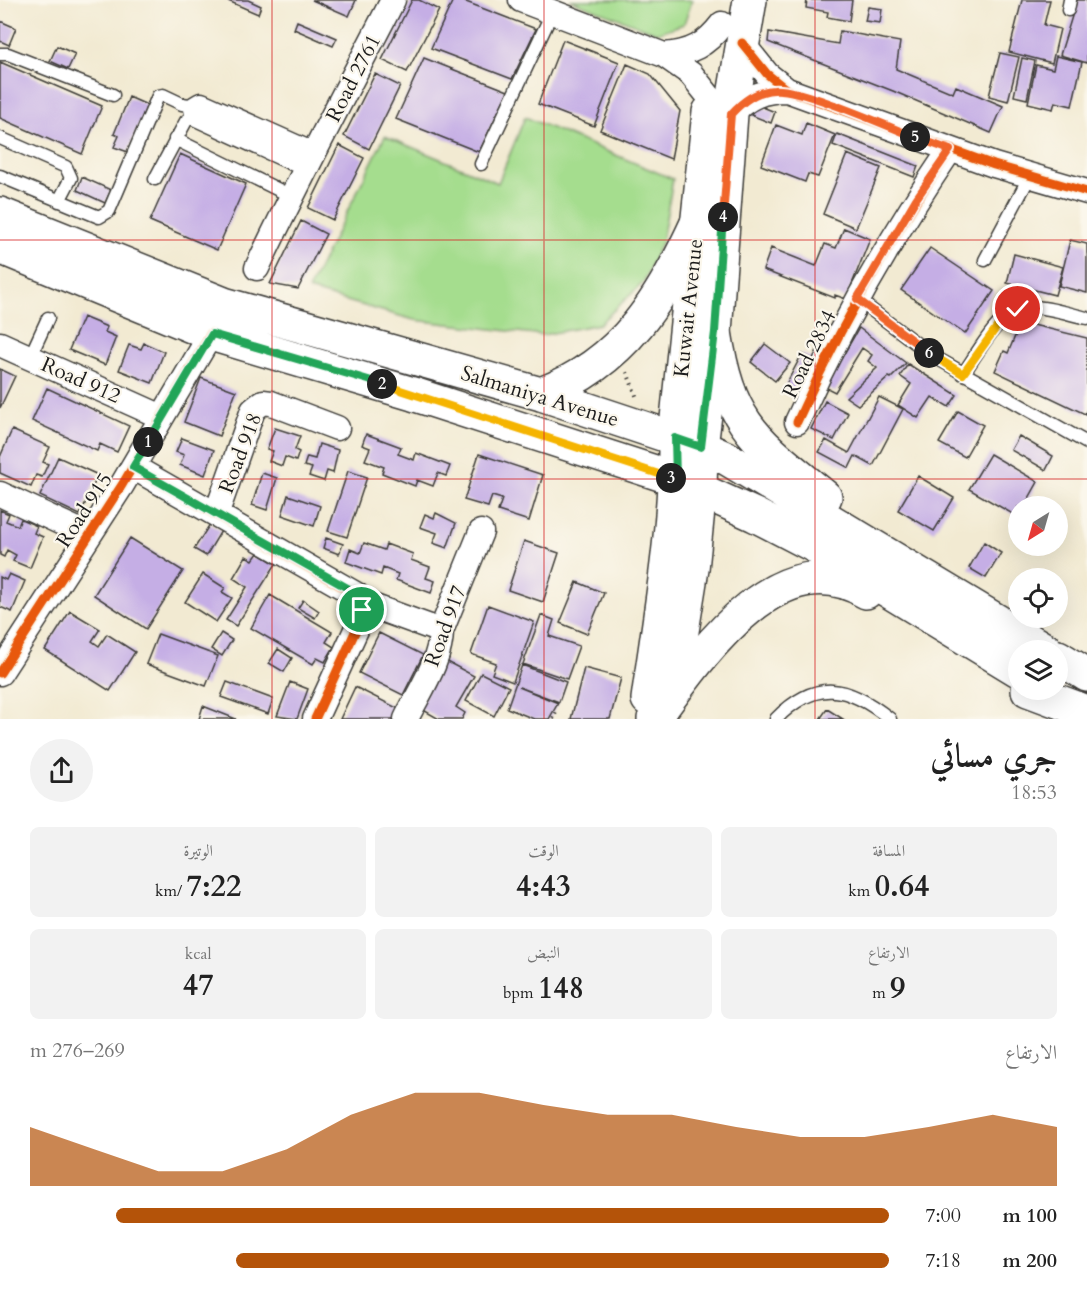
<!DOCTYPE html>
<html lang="ar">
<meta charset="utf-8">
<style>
body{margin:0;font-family:Cardo,Amiri,serif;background:#f2f2f2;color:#222;direction:rtl;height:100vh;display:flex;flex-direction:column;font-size:22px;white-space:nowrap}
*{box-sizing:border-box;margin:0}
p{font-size:20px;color:#767676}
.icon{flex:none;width:33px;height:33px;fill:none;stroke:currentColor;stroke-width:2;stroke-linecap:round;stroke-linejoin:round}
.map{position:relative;height:719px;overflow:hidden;direction:ltr}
.details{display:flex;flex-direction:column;background:#fff;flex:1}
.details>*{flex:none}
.needle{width:39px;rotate:217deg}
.controls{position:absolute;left:1008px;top:496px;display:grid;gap:12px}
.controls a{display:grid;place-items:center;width:60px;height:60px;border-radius:50%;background:#fff;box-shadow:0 6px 24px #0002;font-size:30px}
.pin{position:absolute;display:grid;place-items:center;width:51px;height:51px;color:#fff;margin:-26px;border:3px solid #fff;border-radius:50%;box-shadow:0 2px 6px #0007}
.km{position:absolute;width:30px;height:30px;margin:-15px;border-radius:50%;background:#222;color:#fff;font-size:16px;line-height:30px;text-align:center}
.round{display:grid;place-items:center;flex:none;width:63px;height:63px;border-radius:32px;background:#f2f2f2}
.summary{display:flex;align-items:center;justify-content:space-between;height:102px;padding:0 30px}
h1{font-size:33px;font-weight:800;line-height:45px}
.metrics{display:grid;grid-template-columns:repeat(3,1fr);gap:9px;height:102px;padding:6px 30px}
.metrics div{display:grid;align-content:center;border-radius:9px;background:#f2f2f2;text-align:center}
.metrics b{font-size:30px;font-weight:800}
.metrics small{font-size:16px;font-weight:400}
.metrics p{font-size:16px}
.chart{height:168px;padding:12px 30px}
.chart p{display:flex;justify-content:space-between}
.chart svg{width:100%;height:108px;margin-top:6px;fill:#b45309;opacity:.7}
ul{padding:0 30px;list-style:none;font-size:20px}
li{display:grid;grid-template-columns:96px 72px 1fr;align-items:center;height:45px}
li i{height:15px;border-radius:8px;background:#b45309}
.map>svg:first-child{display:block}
.green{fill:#a5dd8e;stroke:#607c55;stroke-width:1.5}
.building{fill:#c5aee5}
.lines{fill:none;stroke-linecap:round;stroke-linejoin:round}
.lane-casing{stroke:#3c3b37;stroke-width:15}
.street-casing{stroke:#3c3b37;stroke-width:27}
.secondary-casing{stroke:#3c3b37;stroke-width:36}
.primary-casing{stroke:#3c3b37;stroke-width:36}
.path{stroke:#3c3b37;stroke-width:4;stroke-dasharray:1.5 4.5;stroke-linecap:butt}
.lane{stroke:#fff;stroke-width:12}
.street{stroke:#fff;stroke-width:24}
.secondary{stroke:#fff;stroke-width:33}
.primary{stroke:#fff;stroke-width:33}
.cycleway-casing{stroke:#fbf7ec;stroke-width:13}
.cycleway{stroke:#e8590c;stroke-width:9}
.split-1-casing{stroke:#fff;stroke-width:12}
.split-2-casing{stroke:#fff;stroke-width:12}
.split-3-casing{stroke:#fff;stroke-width:12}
.split-4-casing{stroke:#fff;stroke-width:12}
.split-5-casing{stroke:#fff;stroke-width:12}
.split-6-casing{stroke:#fff;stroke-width:12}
.split-7-casing{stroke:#fff;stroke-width:12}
.split-1{stroke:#22a559;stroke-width:8}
.split-2{stroke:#22a559;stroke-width:8}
.split-3{stroke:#f5b400;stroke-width:8}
.split-4{stroke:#22a559;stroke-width:8}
.split-5{stroke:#f0652b;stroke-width:8}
.split-6{stroke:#f0652b;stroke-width:8}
.split-7{stroke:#f5b400;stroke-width:8}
.grid{fill:none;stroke:#d62828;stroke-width:1.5;stroke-opacity:0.55}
.labels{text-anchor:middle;stroke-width:4.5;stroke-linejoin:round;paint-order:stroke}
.street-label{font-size:21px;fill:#1c1c1c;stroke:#fbf7ec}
</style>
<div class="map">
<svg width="1087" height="719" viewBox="0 0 1087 719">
<rect width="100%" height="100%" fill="#fbf7ec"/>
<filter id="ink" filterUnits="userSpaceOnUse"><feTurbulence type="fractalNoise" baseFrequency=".0167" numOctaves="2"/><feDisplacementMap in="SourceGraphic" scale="12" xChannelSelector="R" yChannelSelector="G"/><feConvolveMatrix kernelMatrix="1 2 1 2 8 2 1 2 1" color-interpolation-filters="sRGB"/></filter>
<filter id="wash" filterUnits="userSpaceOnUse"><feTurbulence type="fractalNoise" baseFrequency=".008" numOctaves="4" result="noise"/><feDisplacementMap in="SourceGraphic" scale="24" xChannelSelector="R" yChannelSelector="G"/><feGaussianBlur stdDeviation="1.35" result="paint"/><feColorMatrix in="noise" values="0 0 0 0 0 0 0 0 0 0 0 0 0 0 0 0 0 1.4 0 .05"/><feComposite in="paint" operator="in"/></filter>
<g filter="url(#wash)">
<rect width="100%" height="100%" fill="#f2ead2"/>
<!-- green -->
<path class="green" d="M570,0H692L684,24L657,33Z
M525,117L673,179L662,241L643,283L599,324L543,335L414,320L308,290L385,136L498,183Z"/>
<g id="blocks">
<!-- building -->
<path class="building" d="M226,0H248L261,6L258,14Z
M312,0H356L349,16Z
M412,0H419L439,10L407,72L382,60Z
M453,0H461L536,29L512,79L431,48Z
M807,0H852L849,21L827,17L828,12L806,8Z
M1022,0H1050L1044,25L1060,29L1052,63L1009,52Z
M1077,0H1087V63L1060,55Z
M868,7L882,9L880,23L865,21Z
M0,21L16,28L9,45L0,41Z
M297,21L337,38L333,46L294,29Z
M840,31L900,42L896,69L953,93L956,86L1003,106L991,133L893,91L768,42L769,32L838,44Z
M563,40L619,62L594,126L538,104Z
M57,46L75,54L68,69L50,61Z
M1000,53L1019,57L1008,101L989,96Z
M1056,56L1082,62L1072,106L1055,102L1053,109L1028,103L1036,65L1053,69Z
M424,58L508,91L479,152L396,119Z
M1022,58L1035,61L1027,99L1014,96Z
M0,62L102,106L82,154L0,118Z
M627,64L650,74L680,111L671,159L600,130Z
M375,74L400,86L369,149L344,136Z
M129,97L147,105L128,152L114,147L119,136L114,134Z
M755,104L775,112L771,123L751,115Z
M806,123L835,135L818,177L808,174L805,182L761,165L776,125L802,135Z
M837,134L918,166L914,177L833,145Z
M339,145L364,158L333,220L308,208Z
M180,154L246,184L217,250L150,221Z
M847,154L881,168L856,228L823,214Z
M82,177L111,190L105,203L77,190Z
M301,221L326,234L298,289L270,284Z
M844,228L870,239L846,299L835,295V298L763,270L771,248L816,266L825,244L836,248Z
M1070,240L1087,244V293L1059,286Z
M930,248L994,291L965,334L901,290Z
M1014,254L1063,267L1055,295L1007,283Z
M83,317L107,327L105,332L116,337L105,365L69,350Z
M1029,324L1087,338V409L1085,414L995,371L1004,351L1008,353L1018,329Z
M859,328L906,363L891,378L889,377L858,405L846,397L877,368L868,361L872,355L862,348L835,392L825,387Z
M144,343L164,352L152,383L119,370L129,345L141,349Z
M765,344L790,363L775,381L751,362Z
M802,354L816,361L796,399L782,392Z
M908,364L957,395L949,407L932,397L918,418L898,405L911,384L900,376Z
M0,369L15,376L0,408Z
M201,378L236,391L219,436L184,422Z
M47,388L129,426L117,452L100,444L97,451L32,421Z
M879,397L903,409L873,466L855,456L849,468L819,452L826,440L849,453Z
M825,401L848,413L834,440L811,429Z
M958,411L983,425L965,457L939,443Z
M275,428L300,436L295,450L299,452L296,461L285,457L282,466L269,461L273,451L267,449Z
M12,430L50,447L43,462L48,464L42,477L36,475L31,487L0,473V457Z
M366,434L401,447L398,454L414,460L416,453L450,466L446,476L438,473L433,486L417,480L415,486L382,473L384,467L365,460L370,448L362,445Z
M1019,436L1053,456L1046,470L1011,450Z
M182,438L214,450L205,475L180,465L184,455L176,452Z
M319,444L338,450L333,473L327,471L324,481L309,476L312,468L304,466L307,457L315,459Z
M479,454L543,475L529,521L498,511L502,499L492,496L488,507L464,500Z
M990,454L1038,482L1024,507H1018V517L969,489Z
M58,457L98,475L80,515L40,496Z
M348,471L367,477L347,537L328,531Z
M262,473L277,478L267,510L252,505Z
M918,476L954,498L934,531L898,510Z
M288,495L320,506L314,526L282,515Z
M0,510L9,514L6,521L18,526L21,519L37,526L34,533L43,537L30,568L13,561L16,555L7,550L4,557L0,555Z
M436,513L456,523L447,548L433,543L437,533L420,527L425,514L434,518Z
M210,524L221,531L206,556L194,549Z
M130,538L183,571L146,629L94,595Z
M326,538L343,544L339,554L323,548Z
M524,541L559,553L543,602L508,590Z
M984,542L1001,553L986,578L969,568Z
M364,543L384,550L386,544L413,554L411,560L430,567L426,578L435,581L431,593L396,580L398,574L383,568L381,575L346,562L350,549L360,553Z
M258,553L276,564L236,626L226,620L247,587L233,578L246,556L253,560Z
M9,574L25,581L12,612L0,607V577L6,580Z
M203,574L225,588L222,592L232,598L216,622L185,602Z
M577,582L604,593L587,634L560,623Z
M270,595L332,632L326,642L334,647L325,662L317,658L313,664L251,628Z
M303,600L319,611L315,618L298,608Z
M488,605L534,622L513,682L492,674L496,663L471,654Z
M70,611L100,629L92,641L99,646L107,634L135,652L110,691L45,650Z
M541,615L554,620L549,636L579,646L567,679L523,664Z
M221,633L232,640L222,656L211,649Z
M379,633L423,655L403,695L359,673Z
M158,634L218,656L206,686L146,664Z
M278,649L292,658L284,672L269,663Z
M444,660L474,676L456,707L465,713L462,719H439L418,707Z
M522,665L566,682L559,702L519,687L558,703L549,719H534L507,708Z
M584,668L621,678L610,719H571Z
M481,673L509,687L494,716L466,701Z
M227,682L273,699L268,714L221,697Z
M290,682L308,689L297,719L277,716Z
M355,687L401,710L397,719H340Z
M203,706L236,719H199Z
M827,709L843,719H820Z"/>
</g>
</g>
<g filter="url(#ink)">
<use href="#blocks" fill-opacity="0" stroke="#3c3b37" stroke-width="1.5"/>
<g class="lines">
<!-- lane casing -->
<g class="lane-casing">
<path id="lane" d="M1068,10L1070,0
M0,54H8L113,95
M0,138L66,167L71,178L59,201
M175,139L291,196
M481,164L552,13
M0,176L99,217L109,211L158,96L163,95L182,104L197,106
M155,179L186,121L197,114
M985,260L1030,176
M857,299L933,356L1087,443
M30,357L48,318
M963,374C979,352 1000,307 1031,307C1050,307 1069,314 1087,318
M776,719C816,678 848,685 890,719"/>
</g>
<!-- street casing -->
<g class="street-casing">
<path id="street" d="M521,0L664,55L691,74L711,99
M742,43L767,74L787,90L994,165L1087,192
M664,55C691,53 706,45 722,24
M731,114C747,97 763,90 787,90
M306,164L197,114L196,108L201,105L311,154
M257,268C300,177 347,89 393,0
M0,344L162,417
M797,422C840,326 891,237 950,150
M133,467L357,595L361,602V619L315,719
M0,494L88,535
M217,512L253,410L263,402L271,403L337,428
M361,602L441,631
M0,673L122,485L211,334
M406,719C419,692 441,661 441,631L481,532"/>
</g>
<!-- secondary casing -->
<g class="secondary-casing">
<path id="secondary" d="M648,699C660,613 676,526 675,438L709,112
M659,701L677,662L692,569L700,490L701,447L715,332L731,114L750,0"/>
</g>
<!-- primary casing -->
<g class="primary-casing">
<path id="primary" d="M0,214L224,304L541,394L701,447L728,459L1047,651
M0,247L211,334L413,394L676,479L755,515L813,545L1018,670
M715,332C729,425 755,440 825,497
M541,394C624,363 663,298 698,221
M1058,657L1087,675
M1028,690L1087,712
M654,719C698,659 778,538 866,592"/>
</g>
<!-- path -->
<path class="path" d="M627,372L637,398
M553,719L557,711"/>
<!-- lane -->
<use href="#lane" class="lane"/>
<!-- street -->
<use href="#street" class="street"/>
<!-- secondary -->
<use href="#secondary" class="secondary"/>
<!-- primary -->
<use href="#primary" class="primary"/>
<!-- cycleway casing -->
<g class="cycleway-casing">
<path id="cycleway" d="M742,43L767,74L787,90L994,165L1087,192
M797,422C840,326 891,237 950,150
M133,467L357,595L361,602V619L315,719
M0,673L122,485L211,334"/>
</g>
<!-- cycleway -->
<use href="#cycleway" class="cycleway"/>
</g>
</g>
<g class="lines" filter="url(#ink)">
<!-- split-1 casing -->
<g class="split-1-casing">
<path id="split-1" d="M148,442L133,467L351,590L361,602L362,610"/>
</g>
<!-- split-2 casing -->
<g class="split-2-casing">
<path id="split-2" d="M148,442L212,334L382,384"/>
</g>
<!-- split-3 casing -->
<g class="split-3-casing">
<path id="split-3" d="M382,384L671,478"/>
</g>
<!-- split-4 casing -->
<g class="split-4-casing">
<path id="split-4" d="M671,478L676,479L675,438L701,447L715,332L723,217"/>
</g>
<!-- split-5 casing -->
<g class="split-5-casing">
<path id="split-5" d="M723,217L731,114C743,101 756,91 774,90C799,87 887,126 915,137"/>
</g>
<!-- split-6 casing -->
<g class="split-6-casing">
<path id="split-6" d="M915,137L950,150L916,199L857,299L929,353"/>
</g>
<!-- split-7 casing -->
<g class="split-7-casing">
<path id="split-7" d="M929,353L963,374L999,324L1018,309"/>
</g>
<!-- split-1 -->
<use href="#split-1" class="split-1"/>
<!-- split-2 -->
<use href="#split-2" class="split-2"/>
<!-- split-3 -->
<use href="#split-3" class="split-3"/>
<!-- split-4 -->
<use href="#split-4" class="split-4"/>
<!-- split-5 -->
<use href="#split-5" class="split-5"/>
<!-- split-6 -->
<use href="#split-6" class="split-6"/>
<!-- split-7 -->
<use href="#split-7" class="split-7"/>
</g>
<!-- grid -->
<path class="grid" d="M272,0V719M544,0V719M815,0V719M0,240H1087M0,479H1087"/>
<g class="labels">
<!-- street labels -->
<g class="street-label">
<text transform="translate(353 78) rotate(-63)" y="7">Road 2761</text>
<text transform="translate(688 308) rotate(-84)" y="7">Kuwait Avenue</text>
<text transform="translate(809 354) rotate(-64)" y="7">Road 2834</text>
<text transform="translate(81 380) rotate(24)" y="7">Road 912</text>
<text transform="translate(540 396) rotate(17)" y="7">Salmaniya Avenue</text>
<text transform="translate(240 453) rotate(-69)" y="7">Road 918</text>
<text transform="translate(84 510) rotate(-57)" y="7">Road 915</text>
<text transform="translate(445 626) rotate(-70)" y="7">Road 917</text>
</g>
</g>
</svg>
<div class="controls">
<a><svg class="needle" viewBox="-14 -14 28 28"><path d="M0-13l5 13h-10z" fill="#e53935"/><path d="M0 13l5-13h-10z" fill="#767676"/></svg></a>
<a><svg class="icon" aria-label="locate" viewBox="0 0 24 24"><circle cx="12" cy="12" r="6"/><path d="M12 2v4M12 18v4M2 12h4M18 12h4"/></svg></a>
<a><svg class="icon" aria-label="layers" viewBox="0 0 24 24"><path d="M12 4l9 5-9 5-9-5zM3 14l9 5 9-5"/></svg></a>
</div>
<div class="pin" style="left:362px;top:610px;background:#1e9e55"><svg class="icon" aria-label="arrive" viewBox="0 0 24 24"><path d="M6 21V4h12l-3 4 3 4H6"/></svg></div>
<div class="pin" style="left:1018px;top:309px;background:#d93025"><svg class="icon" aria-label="check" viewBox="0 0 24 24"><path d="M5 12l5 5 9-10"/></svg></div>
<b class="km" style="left:148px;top:442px">1</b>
<b class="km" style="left:382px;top:384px">2</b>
<b class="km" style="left:671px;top:478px">3</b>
<b class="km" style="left:723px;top:217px">4</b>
<b class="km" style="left:915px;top:137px">5</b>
<b class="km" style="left:929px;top:353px">6</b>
</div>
<section class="details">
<div class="summary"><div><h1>جري مسائي</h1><p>18:53</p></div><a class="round"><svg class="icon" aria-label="share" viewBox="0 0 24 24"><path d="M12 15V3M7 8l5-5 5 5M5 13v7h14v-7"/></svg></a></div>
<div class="metrics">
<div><p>المسافة</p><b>0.64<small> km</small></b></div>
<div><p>الوقت</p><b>4:43</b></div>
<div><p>الوتيرة</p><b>7:22<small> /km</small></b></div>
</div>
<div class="metrics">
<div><p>الارتفاع</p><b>9<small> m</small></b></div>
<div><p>النبض</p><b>148<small> bpm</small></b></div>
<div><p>kcal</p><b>47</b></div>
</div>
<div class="chart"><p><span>الارتفاع</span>269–276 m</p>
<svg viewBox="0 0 160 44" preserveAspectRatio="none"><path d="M0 44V20L10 29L20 38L30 38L40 29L50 15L60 6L70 6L80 11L90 15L100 15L110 20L120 24L130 24L140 20L150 15L160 20V44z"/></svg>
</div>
<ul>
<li><b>100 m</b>7:00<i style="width:90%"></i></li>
<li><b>200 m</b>7:18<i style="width:76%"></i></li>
</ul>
</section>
